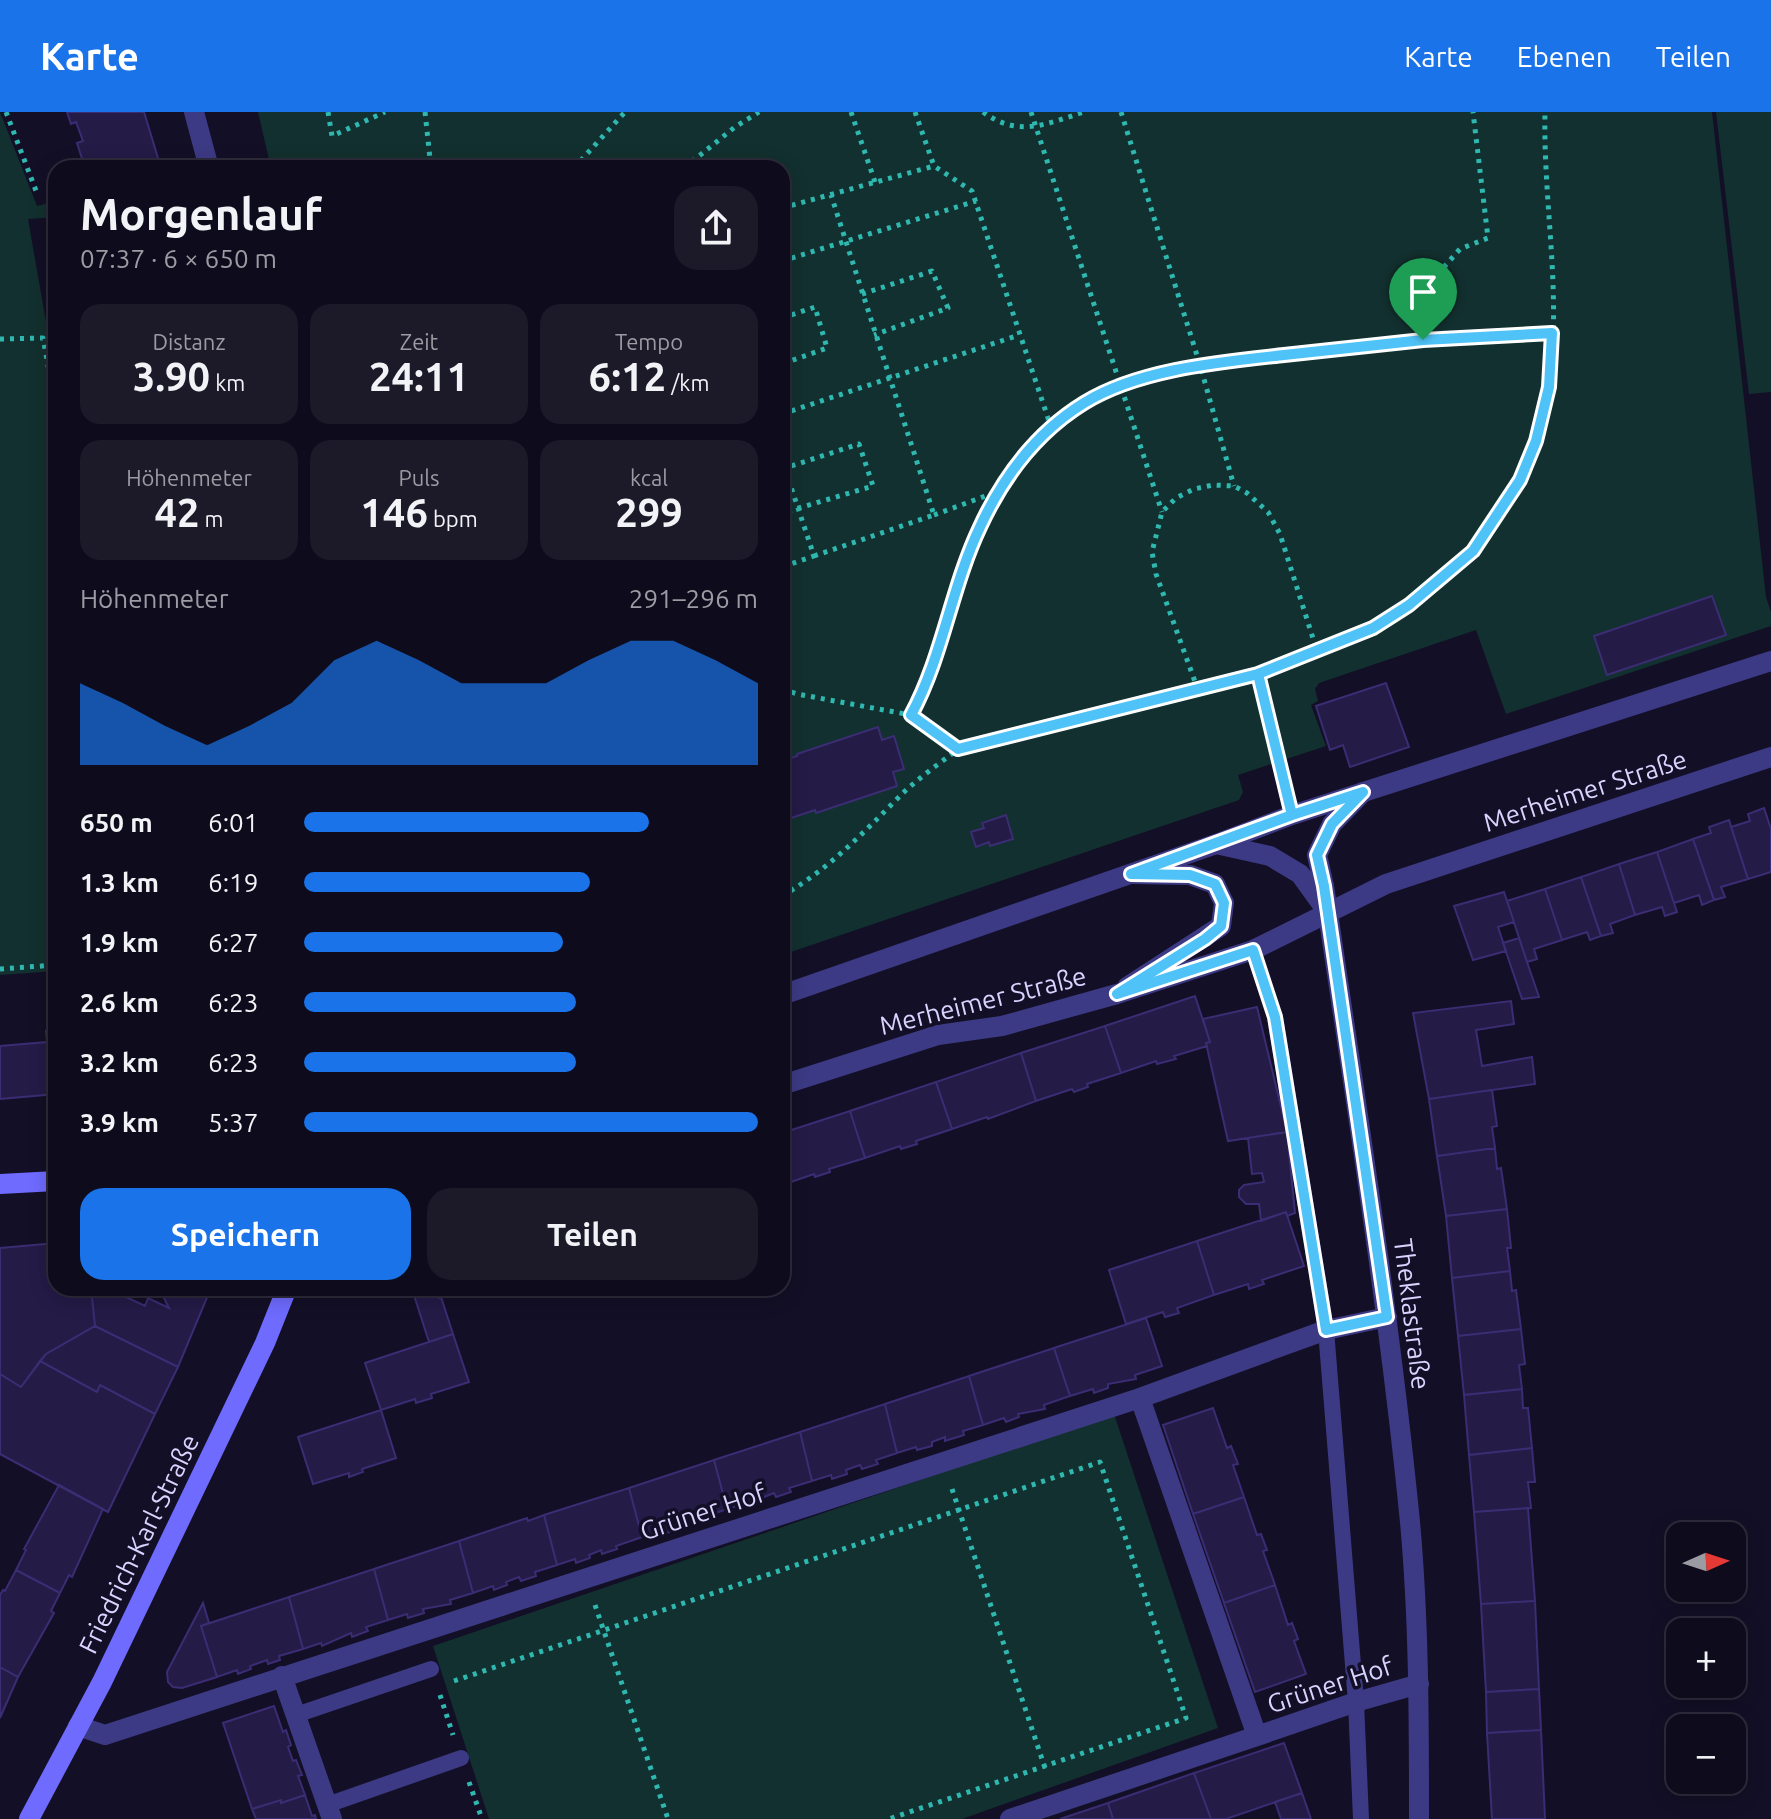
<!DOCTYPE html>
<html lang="de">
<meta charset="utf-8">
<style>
body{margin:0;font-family:Ubuntu,sans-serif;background:#1c1929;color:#f1f3f6;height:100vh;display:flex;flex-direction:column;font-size:30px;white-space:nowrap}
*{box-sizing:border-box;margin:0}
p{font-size:26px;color:#9b9ba3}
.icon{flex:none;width:44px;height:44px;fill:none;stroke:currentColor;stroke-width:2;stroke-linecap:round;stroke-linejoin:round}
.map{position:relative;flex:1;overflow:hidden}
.sheet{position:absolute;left:48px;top:48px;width:742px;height:1136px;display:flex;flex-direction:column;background:#0e0b1c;border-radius:24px;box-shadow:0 4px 20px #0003,0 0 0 2px #2e2b3b}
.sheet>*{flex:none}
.needle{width:52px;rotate:87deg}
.buttons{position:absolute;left:1666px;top:1410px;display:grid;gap:16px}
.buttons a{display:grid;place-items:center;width:80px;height:80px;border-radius:16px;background:#0e0b1c;box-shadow:0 4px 20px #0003,0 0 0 2px #2e2b3b;font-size:40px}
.pin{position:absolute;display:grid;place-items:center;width:68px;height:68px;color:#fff;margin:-82px -34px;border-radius:50% 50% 50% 0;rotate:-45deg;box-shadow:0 0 8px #0007}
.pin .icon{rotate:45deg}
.round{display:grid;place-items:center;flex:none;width:84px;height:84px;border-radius:24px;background:#1c1929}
.head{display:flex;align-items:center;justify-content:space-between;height:136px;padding:0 32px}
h1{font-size:44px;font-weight:600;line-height:60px}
.metrics{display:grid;grid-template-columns:repeat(3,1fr);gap:12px;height:136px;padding:8px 32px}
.metrics div{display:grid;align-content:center;border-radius:20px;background:#1c1929;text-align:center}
.metrics b{font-size:40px;font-weight:600}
.metrics small{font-size:22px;font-weight:400}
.metrics p{font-size:22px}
.chart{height:224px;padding:16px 32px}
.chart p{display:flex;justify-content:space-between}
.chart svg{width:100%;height:144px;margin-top:8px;fill:#1a73e8;opacity:.7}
.cta{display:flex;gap:16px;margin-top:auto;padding:16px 32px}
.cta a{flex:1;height:92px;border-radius:24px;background:#1a73e8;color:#fff;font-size:32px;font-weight:600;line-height:92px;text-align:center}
.cta a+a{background:#1c1929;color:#f1f3f6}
ul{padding:0 32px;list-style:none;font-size:26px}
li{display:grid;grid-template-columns:128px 96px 1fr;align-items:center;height:60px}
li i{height:20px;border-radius:10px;background:#1a73e8}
header{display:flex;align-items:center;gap:48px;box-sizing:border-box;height:112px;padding:0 40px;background:#1a73e8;color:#fff}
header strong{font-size:38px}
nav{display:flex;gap:44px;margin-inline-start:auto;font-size:28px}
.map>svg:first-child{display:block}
.green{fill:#12302f}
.building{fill:#241b47;stroke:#3b2d73;stroke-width:2}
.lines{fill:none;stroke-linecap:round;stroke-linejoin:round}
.path{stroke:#2fb8b0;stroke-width:5;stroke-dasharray:4 6;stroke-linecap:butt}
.service{stroke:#3d3a85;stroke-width:16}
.minor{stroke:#3d3a85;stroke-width:20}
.tertiary{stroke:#3d3a85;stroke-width:20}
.secondary{stroke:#6f6bff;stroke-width:20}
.route-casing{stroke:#fff;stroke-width:16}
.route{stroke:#4fc3f7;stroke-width:10}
.labels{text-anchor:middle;stroke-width:7;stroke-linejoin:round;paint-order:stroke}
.street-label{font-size:26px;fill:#d9d4ff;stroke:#130f26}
</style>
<header>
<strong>Karte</strong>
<nav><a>Karte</a><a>Ebenen</a><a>Teilen</a></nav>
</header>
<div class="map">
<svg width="1771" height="1707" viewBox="0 0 1771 1707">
<rect width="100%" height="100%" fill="#130f26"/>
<!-- green -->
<path class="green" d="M0,0L37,94L52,90L56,105L28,107L56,267V859L0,863Z
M258,0H1712L1766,485L1771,500V514L1506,602L1476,518L1319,571L1315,577L1318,589L1311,593L1326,634L1238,663L1243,680L1239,688L782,843V56H271Z
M1716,0H1771V280L1749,282Z
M1114,1302L1218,1616L962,1707H489L433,1534Z"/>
<!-- building -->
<path class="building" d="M67,0H144L161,56H85L77,31L83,29L76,10L71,12Z
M1712,484L1726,523L1607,563L1594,524Z
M1386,571L1409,635L1350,655L1343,633L1330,638L1316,594Z
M878,615L882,628L894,624L904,657L893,660L897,674L816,701L815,698L782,709V649L797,644V642Z
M1764,696L1771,717V760L1748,767L1731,715L1750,709L1748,702Z
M1006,703L1013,727L990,734L989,730L976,735L971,720L984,716L982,711Z
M1729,708L1748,767L1721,775L1725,785L1714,788L1693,727L1711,721L1709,715Z
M1693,727L1714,788L1702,793L1699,783L1674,791L1657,740Z
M1657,740L1677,800L1665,804L1662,795L1635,803L1619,752Z
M1619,752L1635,803L1610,812L1613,821L1601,824L1581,765Z
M1581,765L1601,824L1590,828L1587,820L1562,828L1545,777Z
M1545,777L1562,828L1534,837L1537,847L1527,850L1507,789Z
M1504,780L1514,810L1498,815L1506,839L1473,848L1454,794Z
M1519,826L1527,850L1539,885L1522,887L1503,831Z
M1195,884L1210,930L1206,931L1207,934L1174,944L1176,947L1157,952L1156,949L1121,961L1105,914Z
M1511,889L1514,912L1476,918L1482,954L1532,945L1535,972L1429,987L1413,901Z
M1257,895L1287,1020L1228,1029L1206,931L1210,930L1203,907Z
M1105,914L1121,961L1087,972L1088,975L1074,980L1072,977L1036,989L1021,941Z
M56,918V982L0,987V934L47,930L46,919Z
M1021,941L1036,989L988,1007L987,1005L952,1017L936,970Z
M936,970L952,1017L916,1029L917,1032L901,1037L900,1034L865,1046L850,999Z
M1492,978L1497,1014L1492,1015L1495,1036L1437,1044L1429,987Z
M850,999L865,1046L829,1057L830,1060L815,1065L814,1062L782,1073V1021Z
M1287,1020L1295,1101L1287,1104L1286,1100L1261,1109L1259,1092H1246L1239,1085V1078L1244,1073L1264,1070L1262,1061L1252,1062L1248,1026Z
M1495,1036L1497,1057L1501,1056L1507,1097L1446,1104L1437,1044Z
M1507,1097L1511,1136H1507L1510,1159L1452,1166L1446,1104Z
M1286,1100L1304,1154L1262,1168L1264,1172L1249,1177L1248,1172L1214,1183L1197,1129Z
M1197,1129L1214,1183L1177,1196L1179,1201L1165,1205L1163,1200L1126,1212L1109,1158Z
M56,1131V1176H91L95,1214L46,1242L21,1275L0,1262V1136Z
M1510,1159L1512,1179L1516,1178L1521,1217L1458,1224L1452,1166Z
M91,1176H107L145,1194L148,1186L169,1196L159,1176H211L178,1255L95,1214Z
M436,1176L439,1186L441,1185L453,1222L429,1230L412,1177Z
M1146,1206L1162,1254L1135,1263L1136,1267L1108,1272V1276L1094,1281L1093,1277L1070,1284L1054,1236Z
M95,1214L178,1255L155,1302L100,1273L97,1280L40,1249L46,1242Z
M1521,1217L1525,1252L1519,1253L1522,1277L1464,1283L1458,1224Z
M453,1222L469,1270L431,1282L432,1286L416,1291L415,1287L381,1298L365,1251Z
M1054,1236L1070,1284L1044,1293L1045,1297L1018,1302L1019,1305L1006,1310L1004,1306L983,1313L969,1264Z
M40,1249L97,1280L100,1273L155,1302L108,1400L0,1342V1262L21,1275Z
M969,1264L983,1313L963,1319L964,1323L945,1329V1325L932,1330V1334L917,1338L916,1335L897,1341L885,1292Z
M1522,1277L1523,1296H1528L1532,1336L1469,1343L1464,1283Z
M885,1292L897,1341L876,1348L878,1352L862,1357L860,1353L846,1358L847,1362L832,1367L831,1363L812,1369L800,1320Z
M1213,1296L1227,1336L1231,1334L1238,1352L1233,1353L1244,1385L1193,1402L1163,1313Z
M381,1298L396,1346L362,1357L363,1360L349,1365V1361L313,1372L298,1325Z
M800,1320L812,1369L789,1376L791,1380L776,1385L774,1381L759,1387L761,1390L742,1396L741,1393L727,1397L714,1348Z
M1532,1336L1535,1370H1528L1531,1396L1474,1400L1469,1343Z
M714,1348L727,1397L704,1405L705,1408L692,1413L691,1409L677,1413L678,1417L664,1422L663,1418L642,1425L629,1376Z
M59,1373L103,1397L72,1465L69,1463L60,1481L16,1458L26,1438L24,1437Z
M629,1376L642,1425L616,1434L617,1437L602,1442L601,1438L589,1443L590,1446L576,1451L575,1447L557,1453L544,1403Z
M1244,1385L1257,1423L1261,1422L1267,1438L1263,1439L1275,1473L1224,1491L1193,1402Z
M1528,1396L1535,1489L1481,1492L1474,1400Z
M544,1403L557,1453L535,1460L536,1464L521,1469L519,1465L506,1470L507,1473L494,1478L493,1474L473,1481L459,1429L527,1406L528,1409Z
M459,1429L473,1481L450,1488L451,1492L423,1497L424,1501L408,1506L407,1502L388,1508L374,1457Z
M374,1457L388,1508L366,1515L368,1519L352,1525L351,1521L322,1534L321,1531L303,1537L289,1485Z
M16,1458L60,1481L51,1499L54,1501L18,1565L0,1555V1483L3,1478L5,1479Z
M1275,1473L1288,1513L1292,1511L1298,1527L1294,1529L1306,1562L1255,1580L1224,1491Z
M289,1485L303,1537L279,1544L280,1548L268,1552L267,1548L250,1554L251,1557L238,1562L237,1558L217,1565L201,1514Z
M1535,1489L1539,1577L1486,1580L1481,1492Z
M203,1491L209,1511L201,1514L217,1565L182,1576L173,1575L168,1570L167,1560Z
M0,1555L18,1565L0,1606Z
M1539,1577L1541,1618L1487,1621L1486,1580Z
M274,1594L283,1620L286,1618L291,1633L288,1635L293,1649L296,1648L302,1663L298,1664L305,1683L281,1691V1688L252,1697L223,1611Z
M1541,1618L1545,1707H1492L1487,1621Z
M1284,1631L1302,1681L1226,1707H1211L1194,1661Z
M1194,1661L1211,1707H1113L1108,1691Z
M1302,1681L1311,1707H1281L1275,1690Z
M305,1683L312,1704L315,1703L316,1707H256L252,1697L281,1688V1691Z
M1108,1691L1113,1707H1060Z"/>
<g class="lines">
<!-- path -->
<path class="path" d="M6,0L38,84
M328,0L332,24L385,0
M425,0L431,56
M851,0L875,70
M915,0L934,54L972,79L1051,315
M983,0C1019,26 1046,12 1084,0
M1031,0L1162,400
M1121,0L1200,253L1234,374
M574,56L625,0
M684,56L735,15L759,0
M782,96L934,54
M782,149L976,89
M862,182L932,159L948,196L874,223
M782,206L815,195L827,236L782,252
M0,227L43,226L56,297
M1423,228L1420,193L1436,164L1460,137L1488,126L1473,0
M782,302L1019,223
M782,348L814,444L782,455
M782,357L859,332L873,374L782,401
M934,403L999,379
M814,444L934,403L831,83
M1258,562L1285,675
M782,577L797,582L911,603L958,637C1019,622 1079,605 1140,590C1179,581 1219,574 1258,562C1292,551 1345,532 1376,515C1468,461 1533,379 1549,272C1562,182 1543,90 1545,0
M1198,578L1156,462L1152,440L1162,400L1176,386L1194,377L1213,373L1234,374L1247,381L1268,400L1280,422L1317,539
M911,603C952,524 961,433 1012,358C1037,321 1079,289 1121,274C1178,253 1239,248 1299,242C1383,233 1467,226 1552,221
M782,784C829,757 862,722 900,684C917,667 939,652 958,637
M0,857L56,853
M952,1377L1045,1656
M595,1493L668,1707
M454,1569L1100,1350L1186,1606L889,1707
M440,1583L453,1623
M469,1670L482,1707"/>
<!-- service -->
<path class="service" d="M1275,905L1326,1218L1356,1590L1361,1707
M296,1603L431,1557
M327,1693L461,1646"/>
<!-- minor -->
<path class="minor" d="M194,0L209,56
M1363,680L1332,712L1317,743L1324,774C1355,986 1389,1197 1410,1410C1419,1509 1419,1608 1419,1707
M1216,732L1270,744L1300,762L1326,798
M1127,875L1221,814L1224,791L1215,772L1190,763L1133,762
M1140,1286L1326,1218L1387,1205
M282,1564L332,1707
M78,1614L105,1623L1140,1286L1257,1624L1010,1707
M1257,1624L1356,1590L1419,1572"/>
<!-- tertiary -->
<path class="tertiary" d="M782,883L1216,732L1292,703L1771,549
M782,973L938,923L1002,914L1117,882L1253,838L1386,772L1771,645"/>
<!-- secondary -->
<path class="secondary" d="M0,1072L56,1069
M29,1707L102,1570L265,1231L287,1176"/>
</g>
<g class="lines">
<!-- route casing -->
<g class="route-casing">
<path id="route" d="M1423,228C1377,233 1331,238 1284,243C1221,250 1139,257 1084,291C1037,320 1003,365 980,415C951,476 943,544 911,603L958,637L1258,562L1292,703L1363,680L1332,712L1317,743L1324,774L1387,1205L1326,1218L1275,905L1253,838L1117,882L1205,827L1221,814L1224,791L1215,772L1190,763L1131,762L1292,703L1258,562L1373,516L1409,493L1473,439L1520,368L1536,329L1549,275L1552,221L1423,228"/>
</g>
<!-- route -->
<use href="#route" class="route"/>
</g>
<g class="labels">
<!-- street labels -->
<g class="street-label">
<text transform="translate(1585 679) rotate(-18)" y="9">Merheimer Straße</text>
<text transform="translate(983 889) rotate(-14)" y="9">Merheimer Straße</text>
<text transform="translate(1412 1202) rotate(83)" y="9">Theklastraße</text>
<text transform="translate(703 1400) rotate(-18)" y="9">Grüner Hof</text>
<text transform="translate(139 1432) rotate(-64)" y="9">Friedrich-Karl-Straße</text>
<text transform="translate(1330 1573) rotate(-18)" y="9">Grüner Hof</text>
</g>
</g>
</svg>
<div class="buttons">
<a><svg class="needle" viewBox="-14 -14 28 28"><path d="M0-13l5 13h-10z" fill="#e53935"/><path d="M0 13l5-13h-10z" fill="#9b9ba3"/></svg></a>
<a>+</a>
<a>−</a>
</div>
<div class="pin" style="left:1423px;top:228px;background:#1e9e55"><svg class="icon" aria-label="arrive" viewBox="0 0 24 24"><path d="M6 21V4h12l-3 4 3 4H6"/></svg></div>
<section class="sheet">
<div class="head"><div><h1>Morgenlauf</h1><p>07:37 · 6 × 650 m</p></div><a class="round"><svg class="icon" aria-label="share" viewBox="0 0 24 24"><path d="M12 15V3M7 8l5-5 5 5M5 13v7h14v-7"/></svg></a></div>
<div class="metrics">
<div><p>Distanz</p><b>3.90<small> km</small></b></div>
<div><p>Zeit</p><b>24:11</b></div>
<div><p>Tempo</p><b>6:12<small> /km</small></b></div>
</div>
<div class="metrics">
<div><p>Höhenmeter</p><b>42<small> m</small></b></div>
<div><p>Puls</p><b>146<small> bpm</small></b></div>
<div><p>kcal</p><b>299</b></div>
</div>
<div class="chart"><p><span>Höhenmeter</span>291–296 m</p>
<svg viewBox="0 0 160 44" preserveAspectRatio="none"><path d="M0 44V19L10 25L20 32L30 38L40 32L50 25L60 12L70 6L80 12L90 19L100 19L110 19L120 12L130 6L140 6L150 12L160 19V44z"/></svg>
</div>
<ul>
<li><b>650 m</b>6:01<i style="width:76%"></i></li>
<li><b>1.3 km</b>6:19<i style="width:63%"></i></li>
<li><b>1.9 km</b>6:27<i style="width:57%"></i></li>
<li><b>2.6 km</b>6:23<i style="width:60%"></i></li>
<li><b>3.2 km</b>6:23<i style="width:60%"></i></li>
<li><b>3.9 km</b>5:37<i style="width:100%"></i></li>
</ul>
<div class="cta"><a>Speichern</a><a>Teilen</a></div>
</section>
</div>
